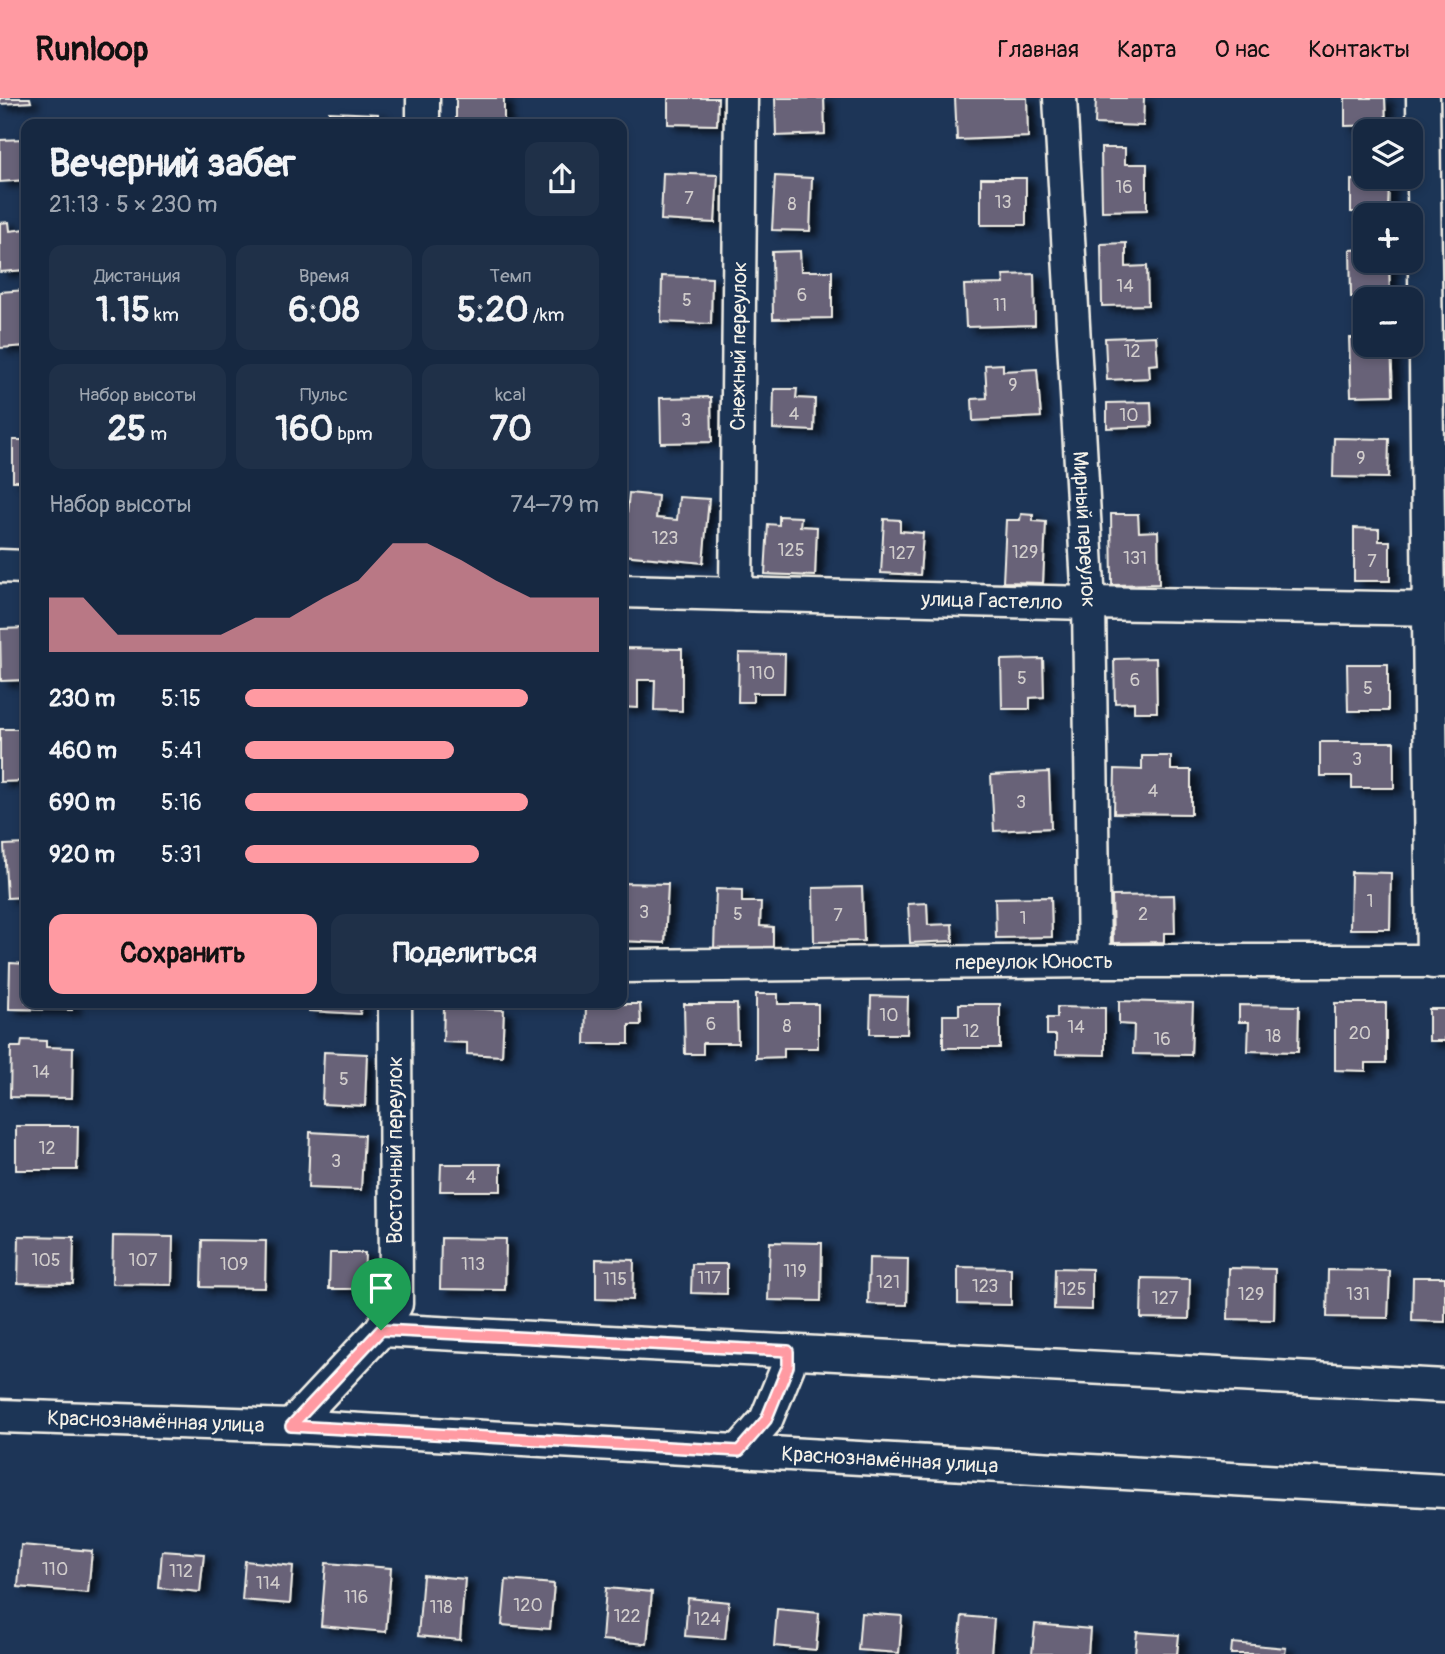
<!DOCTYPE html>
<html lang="ru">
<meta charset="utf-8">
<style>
body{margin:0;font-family:Pangolin,sans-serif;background:#1f3048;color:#f1f3f6;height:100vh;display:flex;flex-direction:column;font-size:26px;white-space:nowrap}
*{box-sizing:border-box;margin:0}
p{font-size:23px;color:#9ea6b1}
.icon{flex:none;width:38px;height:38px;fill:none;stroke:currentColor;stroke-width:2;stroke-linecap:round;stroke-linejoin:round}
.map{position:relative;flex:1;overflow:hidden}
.sheet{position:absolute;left:21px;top:21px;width:606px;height:889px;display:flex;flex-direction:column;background:#162841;border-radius:14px;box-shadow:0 4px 10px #0003,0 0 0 2px #35445a}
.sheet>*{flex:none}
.fabs{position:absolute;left:1353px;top:21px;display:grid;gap:14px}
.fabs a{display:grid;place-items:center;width:70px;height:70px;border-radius:14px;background:#162841;box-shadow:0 4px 10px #0003,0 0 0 2px #35445a;font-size:35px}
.pin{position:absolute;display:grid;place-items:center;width:60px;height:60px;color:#fff;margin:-72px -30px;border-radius:50% 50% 50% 0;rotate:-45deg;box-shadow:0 0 7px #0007}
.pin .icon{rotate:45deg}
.round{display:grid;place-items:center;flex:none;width:74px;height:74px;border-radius:14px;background:#1f3048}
.head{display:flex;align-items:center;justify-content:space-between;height:119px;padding:0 28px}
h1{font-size:38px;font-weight:700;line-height:52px}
.metrics{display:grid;grid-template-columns:repeat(3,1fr);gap:10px;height:119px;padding:7px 28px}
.metrics div{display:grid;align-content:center;border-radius:14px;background:#1f3048;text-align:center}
.metrics b{font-size:35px;font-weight:700}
.metrics small{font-size:19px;font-weight:400}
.metrics p{font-size:19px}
.chart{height:196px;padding:14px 28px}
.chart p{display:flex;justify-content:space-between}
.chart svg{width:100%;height:126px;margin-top:7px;fill:#ff9aa2;opacity:.7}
.cta{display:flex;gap:14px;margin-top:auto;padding:14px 28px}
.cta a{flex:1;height:80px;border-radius:14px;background:#ff9aa2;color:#111;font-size:28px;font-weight:700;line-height:80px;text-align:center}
.cta a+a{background:#1f3048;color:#f1f3f6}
ul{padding:0 28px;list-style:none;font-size:23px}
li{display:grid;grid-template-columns:112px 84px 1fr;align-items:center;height:52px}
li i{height:18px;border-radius:9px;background:#ff9aa2}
header{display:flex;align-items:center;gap:42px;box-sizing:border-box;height:98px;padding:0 35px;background:#ff9aa2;color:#111}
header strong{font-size:33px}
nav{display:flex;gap:38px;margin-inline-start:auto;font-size:24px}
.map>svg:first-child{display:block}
.building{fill:#686278;stroke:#f4f1e8;stroke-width:2;filter:url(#shadow)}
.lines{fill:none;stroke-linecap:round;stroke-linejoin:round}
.minor-casing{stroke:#f4f1e8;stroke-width:37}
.minor{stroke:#1d3557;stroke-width:32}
.route-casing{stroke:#fff;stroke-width:14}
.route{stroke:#ff9aa2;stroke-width:9}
.labels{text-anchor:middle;stroke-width:7;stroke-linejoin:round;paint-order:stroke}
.number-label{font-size:18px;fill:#d1cdcc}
.street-label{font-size:21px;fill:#f4f1e8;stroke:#1d3557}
</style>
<header>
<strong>Runloop</strong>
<nav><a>Главная</a><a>Карта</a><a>О нас</a><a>Контакты</a></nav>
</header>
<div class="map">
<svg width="1445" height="1556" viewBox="0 0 1445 1556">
<defs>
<filter id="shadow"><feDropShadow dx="8" dy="4.5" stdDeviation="3.5" flood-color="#0009"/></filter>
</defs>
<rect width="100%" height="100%" fill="#1d3557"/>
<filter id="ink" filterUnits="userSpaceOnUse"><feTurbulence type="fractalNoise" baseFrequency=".0143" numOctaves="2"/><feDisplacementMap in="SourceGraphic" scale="14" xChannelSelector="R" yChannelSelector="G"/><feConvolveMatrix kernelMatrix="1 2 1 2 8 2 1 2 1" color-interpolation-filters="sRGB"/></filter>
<g filter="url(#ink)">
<!-- building -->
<path class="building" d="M0,0H30L31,4L0,6Z
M456,0H504V26L456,25Z
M668,0H718L717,27L668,26Z
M775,0H824L825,36L776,38Z
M955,0H1027L1028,39L957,42Z
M1096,0H1144L1143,28L1095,26Z
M1345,0H1385L1386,27L1345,28Z
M329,14L378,16V26H328Z
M24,41L26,82L0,84V42Z
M1101,50H1125V66H1147V112L1102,113Z
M663,75L718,77L715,125L661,122Z
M775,78L812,80L810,133L772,132Z
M981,80H1026V127H981Z
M1351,82L1389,83L1388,115L1351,114Z
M9,124L10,133L26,131V172L0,174V125Z
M1126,145V169L1147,168L1148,207L1102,208L1101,146Z
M1365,151V163H1389L1390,198L1351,199L1350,152Z
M800,153L801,173H832V220L773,221L772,154Z
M1034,176L1035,227L966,229L964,187L1004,186L1003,177Z
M662,178L712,180L711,226L661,224Z
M26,192V248L0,250V194Z
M1156,238L1158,266L1149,267L1150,280L1107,282L1105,240Z
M1349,240H1365V247H1391L1393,297L1351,298Z
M1003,266V273L1037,271L1041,319L973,323L972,301L987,300L985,267Z
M774,291H797L796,300L815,301L814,333L773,331Z
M711,299L712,344L661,345L660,300Z
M1151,304L1152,328L1107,330V305Z
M1334,340L1389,341L1388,380L1333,379Z
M13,342H26V383H13Z
M629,395L658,398L656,420L677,422L679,399L709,401L703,465L623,457Z
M1021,416L1033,417V423L1046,424L1043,485L1003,484L1006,422H1020Z
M1111,416H1138L1139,434L1158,433L1159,486L1112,487Z
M779,418L801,419L800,428L817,429L815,478L765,476L768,426L779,427Z
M884,421L900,422V433L923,435L920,477L881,475Z
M1354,430L1379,431V443H1390V483H1354Z
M26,530V582L1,583L0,531Z
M621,550L682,551V613L654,612L655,582H638V610L621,609Z
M739,555L785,556L784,595H753V604H738Z
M1156,560L1157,614H1134V604L1115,605L1114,561Z
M1043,561L1044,599L1030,600V611H1002L1001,562Z
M1347,566H1388V613H1348Z
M0,631H26V683L0,684Z
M1320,644H1394V690H1352V678H1320Z
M1142,658H1171V672H1191V716L1114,715L1115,671L1142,672Z
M1049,674L1051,730L994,733L991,677Z
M26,746V799L7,800L4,747Z
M1351,774L1391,775L1390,831H1350Z
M621,785L668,786L665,845L621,843Z
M862,789L864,843L814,844L813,790Z
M716,791L742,792V804H761L760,828L773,829V852L714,850Z
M1174,797L1175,835H1164V844L1113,845L1112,798Z
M1051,799L1052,839L996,840L995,800Z
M927,805L928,827L952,826L953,843L910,845L908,806Z
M10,865L26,866V905H72V912L9,911Z
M756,896H778V906H818V950H784V959L756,960Z
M871,898L908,899L907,936H870Z
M1119,903L1193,905L1191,957L1133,956L1134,927L1119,926Z
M309,905H361L360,916L309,913Z
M1335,905H1386V965H1366V973L1335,972Z
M586,906H640L641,927H629V946H585Z
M684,906H737L738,945H703V956H685Z
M959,906H1000V950H943V917H959Z
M1239,907L1299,908L1298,954L1248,953L1249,924H1239Z
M444,909L504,912L502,958L467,956V945L443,944Z
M1057,909L1105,910V957L1056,956V937H1047V920H1057Z
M1429,911H1445V943H1429Z
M22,942L46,943V949L73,950L72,1000L10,999L11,949H21Z
M324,954L367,956L365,1008L322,1006Z
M16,1028H78L77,1072H16Z
M310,1034L364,1037L361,1092L308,1090Z
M441,1066H501V1093H440Z
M19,1138L74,1139L73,1186L18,1185Z
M113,1138L173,1139L172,1187L112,1186Z
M441,1140L506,1141L505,1192L440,1191Z
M202,1142L266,1143L265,1190L201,1189Z
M770,1144L822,1145L821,1203L768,1202Z
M330,1155H365L364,1191H329Z
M869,1160L908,1161L907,1207L868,1206Z
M596,1161L634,1162L633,1202L596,1201Z
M692,1166H727V1196L691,1195Z
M958,1169L1011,1170V1207L958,1206Z
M1055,1170L1092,1171V1212L1054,1211Z
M1229,1170L1275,1171L1274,1222L1228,1221Z
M1328,1172L1390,1173L1388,1220L1327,1219Z
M1413,1179H1445V1224L1412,1223Z
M1142,1180L1190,1181L1189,1221L1141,1220Z
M21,1447L92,1453L88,1495L18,1489Z
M162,1453L204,1456L200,1494L159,1490Z
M245,1463L293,1468L290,1506L242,1502Z
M326,1465L391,1470L386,1534L321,1528Z
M423,1477L465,1481L460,1542L418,1538Z
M506,1482L554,1486L550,1531L502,1527Z
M606,1490L652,1494L647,1546L602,1542Z
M688,1500L729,1504L725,1541L685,1538Z
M777,1511L819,1515L816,1552L774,1548Z
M861,1515L902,1518L899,1555L858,1552Z
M962,1518L994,1521L991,1556H958Z
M1035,1526L1090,1531L1088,1556H1032Z
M1137,1534L1179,1537L1177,1556H1135Z
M1232,1545L1286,1550L1285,1556H1231Z"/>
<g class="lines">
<!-- minor casing -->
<g class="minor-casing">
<g id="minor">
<path d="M423,0V26"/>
<path id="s1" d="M1060,0L1089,505L1094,863"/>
<path d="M1423,0L1433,864"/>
<path d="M0,468L26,469"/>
<path id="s2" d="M621,493L1089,505L1445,511"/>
<path id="s3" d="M736,496L741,0"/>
<path id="s4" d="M621,868L1094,863H1445"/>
<path d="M381,1232L1445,1288"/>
<path id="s5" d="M0,1318L291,1328L1445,1393"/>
<path d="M291,1328L381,1232L396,1206L395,905"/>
<path d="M739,1353L766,1322L788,1268V1253"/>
</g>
</g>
<!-- minor -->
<use href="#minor" class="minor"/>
</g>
</g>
<g class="lines" filter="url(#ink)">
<!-- route casing -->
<g class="route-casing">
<path id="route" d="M381,1232L788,1253V1268L766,1322L739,1353L291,1328Z"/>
</g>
<!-- route -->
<use href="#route" class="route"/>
</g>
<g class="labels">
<!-- number labels -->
<g class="number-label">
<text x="1124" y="95">16</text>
<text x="689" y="106">7</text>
<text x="1003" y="110">13</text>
<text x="792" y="112">8</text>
<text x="1125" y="194">14</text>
<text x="802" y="203">6</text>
<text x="687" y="208">5</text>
<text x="1000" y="213">11</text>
<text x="1132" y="259">12</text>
<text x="1013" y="293">9</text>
<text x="794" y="322">4</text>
<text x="1129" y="323">10</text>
<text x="686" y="328">3</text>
<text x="1361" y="366">9</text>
<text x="665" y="446">123</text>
<text x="791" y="458">125</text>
<text x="1025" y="460">129</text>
<text x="902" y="461">127</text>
<text x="1135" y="466">131</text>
<text x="1372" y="469">7</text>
<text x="762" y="581">110</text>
<text x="1022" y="586">5</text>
<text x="1135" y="588">6</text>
<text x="1368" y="596">5</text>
<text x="1357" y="667">3</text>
<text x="1153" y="699">4</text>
<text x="1021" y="710">3</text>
<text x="1370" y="809">1</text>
<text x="644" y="820">3</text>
<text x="738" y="822">5</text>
<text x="1143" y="822">2</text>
<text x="838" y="823">7</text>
<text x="1023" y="826">1</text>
<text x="889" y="923">10</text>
<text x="711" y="932">6</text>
<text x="787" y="934">8</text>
<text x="1076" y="935">14</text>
<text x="971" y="939">12</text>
<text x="1360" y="941">20</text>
<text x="1273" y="944">18</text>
<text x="1162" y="947">16</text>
<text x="41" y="980">14</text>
<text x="344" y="987">5</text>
<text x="47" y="1056">12</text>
<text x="336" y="1069">3</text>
<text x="471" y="1085">4</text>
<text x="46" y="1168">105</text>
<text x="143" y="1168">107</text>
<text x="234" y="1172">109</text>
<text x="473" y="1172">113</text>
<text x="795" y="1179">119</text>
<text x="709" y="1186">117</text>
<text x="615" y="1187">115</text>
<text x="888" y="1190">121</text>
<text x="985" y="1194">123</text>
<text x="1073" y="1197">125</text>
<text x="1251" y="1202">129</text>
<text x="1358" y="1202">131</text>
<text x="1165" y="1206">127</text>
<text x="55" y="1477">110</text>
<text x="181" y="1479">112</text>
<text x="268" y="1491">114</text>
<text x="356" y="1505">116</text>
<text x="528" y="1513">120</text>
<text x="441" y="1515">118</text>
<text x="627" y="1524">122</text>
<text x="707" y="1527">124</text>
</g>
<!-- street labels -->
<g class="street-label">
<text dy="7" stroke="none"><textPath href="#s3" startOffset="248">Снежный переулок</textPath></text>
<text dy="7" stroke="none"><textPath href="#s1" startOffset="432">Мирный переулок</textPath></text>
<text dy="7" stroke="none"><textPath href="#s2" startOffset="371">улица Гастелло</textPath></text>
<text dy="7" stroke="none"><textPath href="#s4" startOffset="413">переулок Юность</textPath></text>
<text transform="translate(395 1052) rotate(-90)" y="7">Восточный переулок</text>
<text dy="7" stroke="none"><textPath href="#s5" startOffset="156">Краснознамённая улица</textPath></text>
<text dy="7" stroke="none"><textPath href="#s5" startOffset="891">Краснознамённая улица</textPath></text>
</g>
</g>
</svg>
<div class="fabs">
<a><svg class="icon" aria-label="layers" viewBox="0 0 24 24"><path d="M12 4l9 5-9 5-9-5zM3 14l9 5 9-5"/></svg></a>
<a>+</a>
<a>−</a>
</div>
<div class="pin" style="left:381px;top:1232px;background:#1e9e55"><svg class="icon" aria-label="arrive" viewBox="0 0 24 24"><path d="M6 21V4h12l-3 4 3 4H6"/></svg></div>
<section class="sheet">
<div class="head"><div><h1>Вечерний забег</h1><p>21:13 · 5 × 230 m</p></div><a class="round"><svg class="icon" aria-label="share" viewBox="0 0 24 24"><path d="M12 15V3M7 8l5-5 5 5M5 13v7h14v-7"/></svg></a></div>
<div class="metrics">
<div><p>Дистанция</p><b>1.15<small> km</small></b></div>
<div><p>Время</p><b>6:08</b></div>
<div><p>Темп</p><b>5:20<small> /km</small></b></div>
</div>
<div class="metrics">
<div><p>Набор высоты</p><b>25<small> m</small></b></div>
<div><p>Пульс</p><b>160<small> bpm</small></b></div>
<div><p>kcal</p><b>70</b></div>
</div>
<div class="chart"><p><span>Набор высоты</span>74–79 m</p>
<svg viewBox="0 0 160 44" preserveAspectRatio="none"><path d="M0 44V25L10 25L20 38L30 38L40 38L50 38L60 32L70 32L80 25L90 19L100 6L110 6L120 12L130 19L140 25L150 25L160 25V44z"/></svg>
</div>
<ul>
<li><b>230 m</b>5:15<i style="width:80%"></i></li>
<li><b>460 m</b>5:41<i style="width:59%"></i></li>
<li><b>690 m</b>5:16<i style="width:80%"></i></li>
<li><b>920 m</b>5:31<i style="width:66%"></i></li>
</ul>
<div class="cta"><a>Сохранить</a><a>Поделиться</a></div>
</section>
</div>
